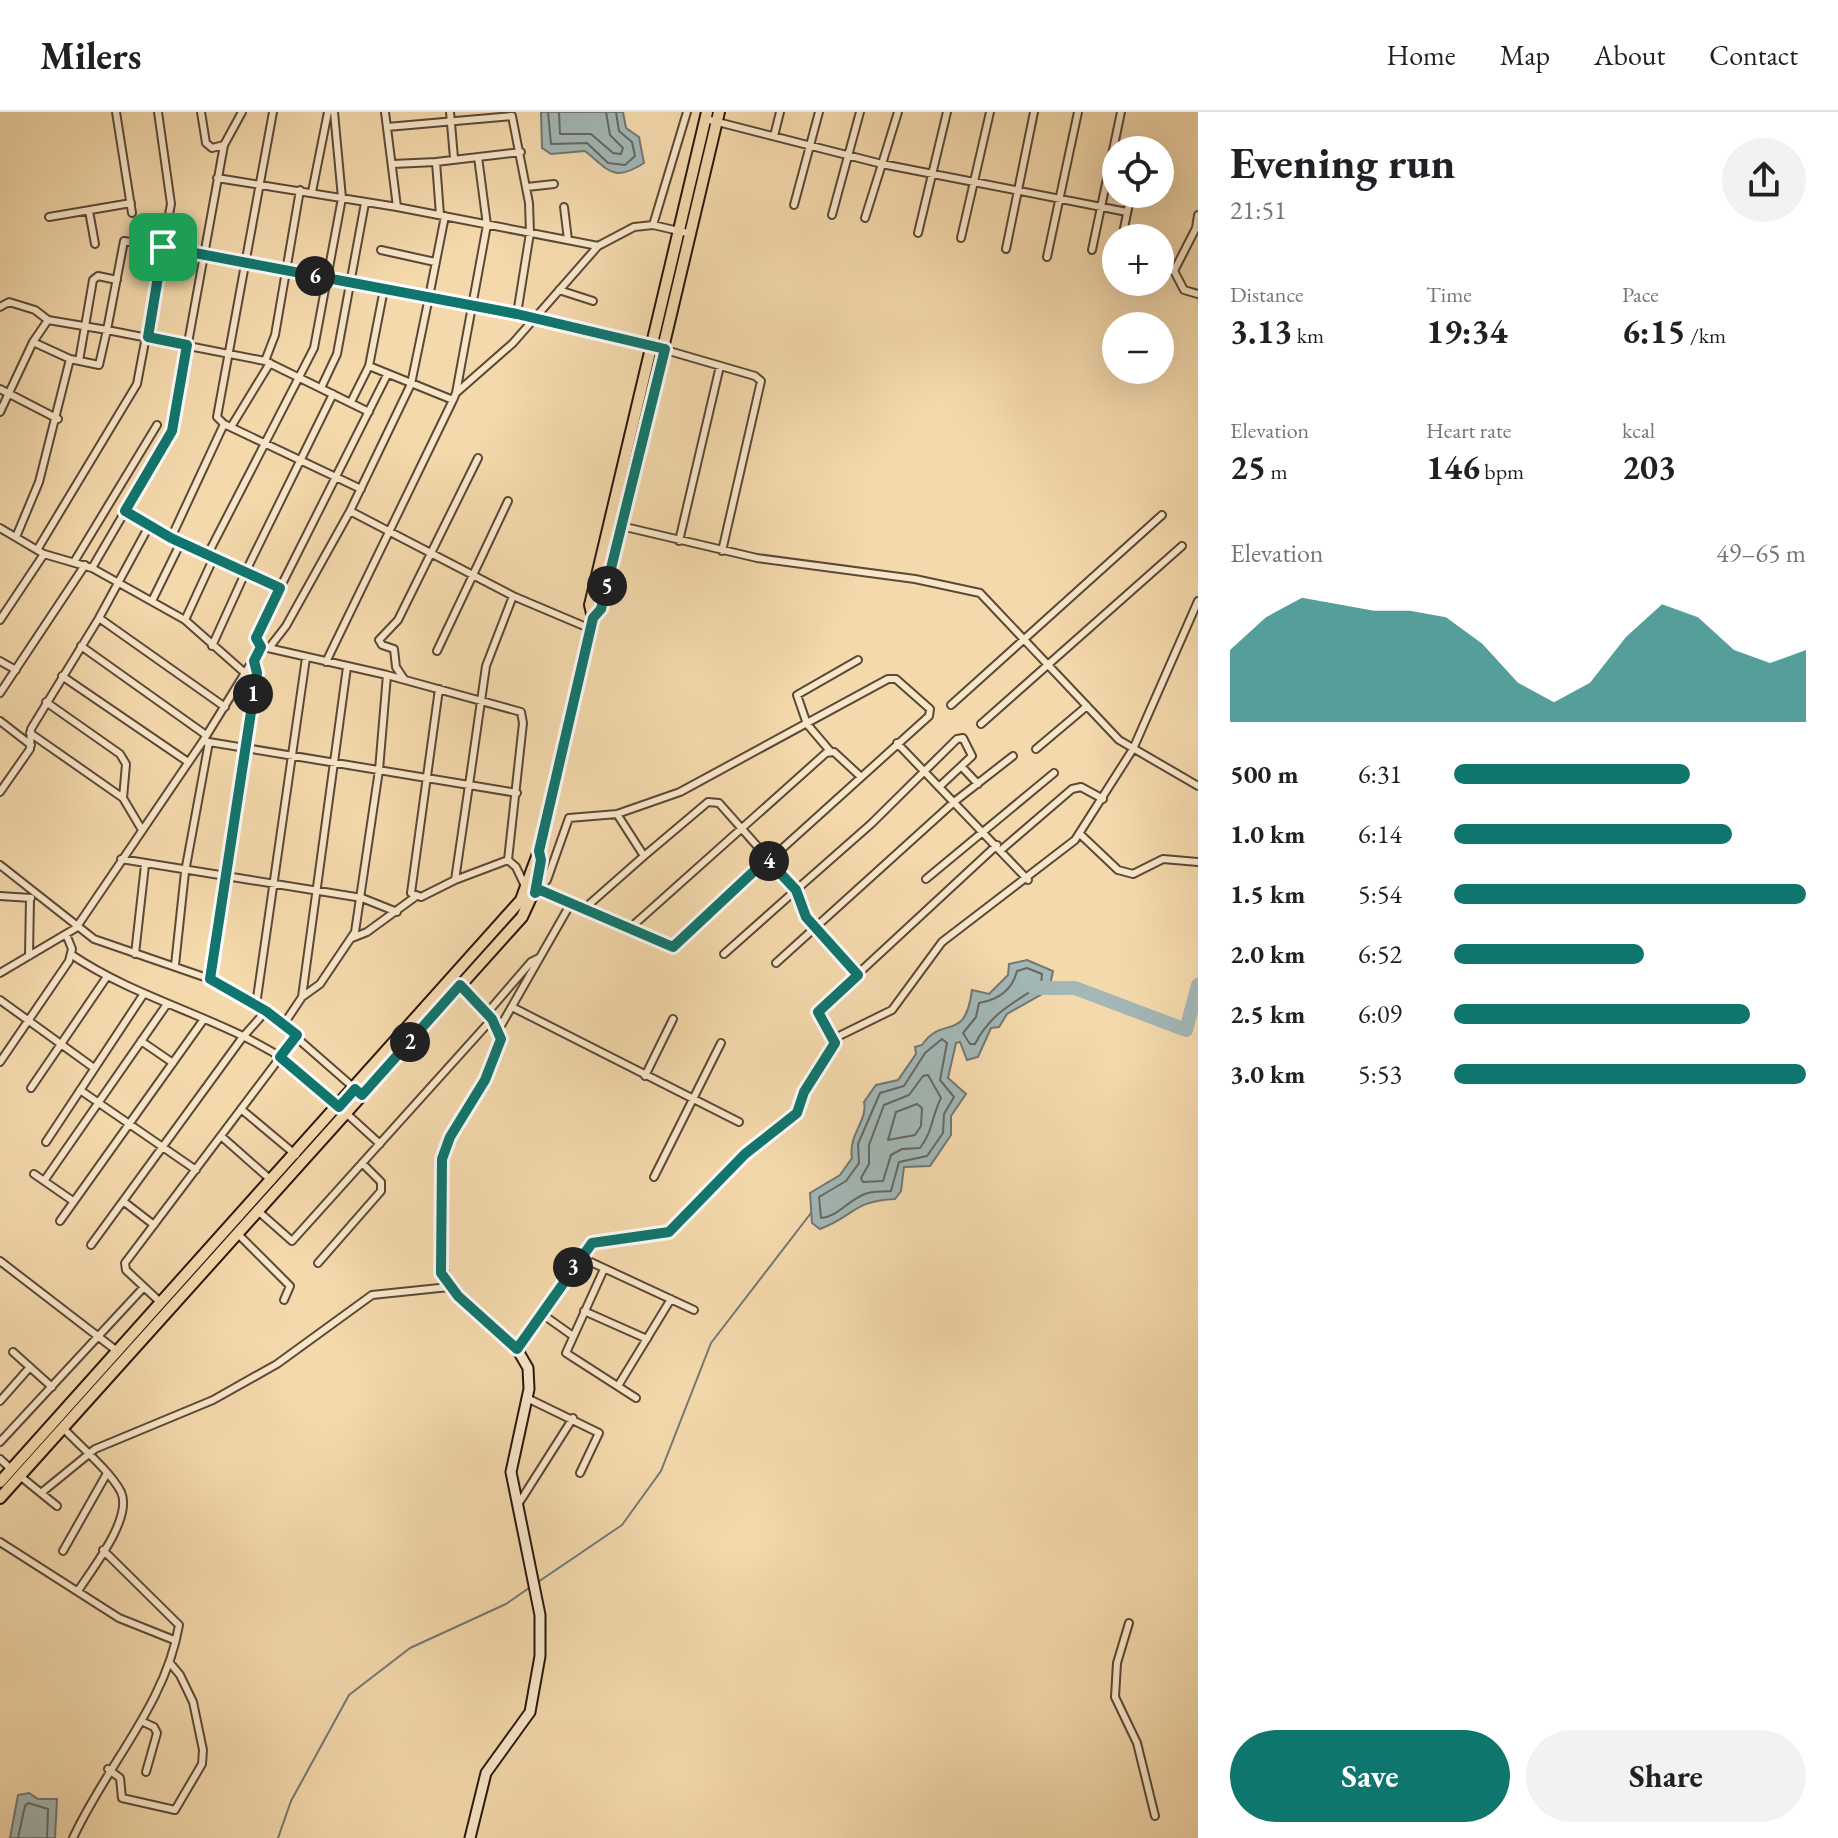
<!DOCTYPE html>
<meta charset="utf-8">
<style>
body{margin:0;font-family:"EB Garamond",serif;background:#f2f2f2;color:#202124;height:100vh;display:flex;flex-direction:column;font-size:30px;white-space:nowrap}
*{box-sizing:border-box;margin:0}
p{font-size:26px;color:#757577}
.icon{flex:none;width:44px;height:44px;fill:none;stroke:currentColor;stroke-width:2;stroke-linecap:round;stroke-linejoin:round}
.map{position:relative;flex:1;overflow:hidden}
.sheet{display:flex;flex-direction:column;background:#fff;width:640px}
.sheet>*{flex:none}
.buttons{position:absolute;left:1102px;top:24px;display:grid;gap:16px}
.buttons a{display:grid;place-items:center;width:72px;height:72px;border-radius:50%;background:#fff;box-shadow:0 8px 32px #0002;font-size:40px}
.pin{position:absolute;display:grid;place-items:center;width:68px;height:68px;color:#fff;margin:-34px;border-radius:16px;box-shadow:0 4px 12px #0006}
.km{position:absolute;width:40px;height:40px;margin:-20px;border-radius:50%;background:#222;color:#fff;font-size:22px;line-height:40px;text-align:center}
.round{display:grid;place-items:center;flex:none;width:84px;height:84px;border-radius:42px;background:#f2f2f2}
.summary{display:flex;align-items:center;justify-content:space-between;height:136px;padding:0 32px}
h1{font-size:44px;font-weight:700;line-height:60px}
.stats{display:grid;grid-template-columns:repeat(3,1fr);gap:12px;height:136px;padding:8px 32px}
.stats div{display:grid;align-content:center}
.stats b{font-size:34px;font-weight:700}
.stats small{font-size:22px;font-weight:400}
.stats p{font-size:22px}
.chart{height:224px;padding:16px 32px}
.chart p{display:flex;justify-content:space-between}
.chart svg{width:100%;height:144px;margin-top:8px;fill:#0f766e;opacity:.7}
.primary-button{display:flex;gap:16px;margin-top:auto;padding:16px 32px}
.primary-button a{flex:1;height:92px;border-radius:48px;background:#0f766e;color:#fff;font-size:32px;font-weight:700;line-height:92px;text-align:center}
.primary-button a+a{background:#f2f2f2;color:#202124}
ul{padding:0 32px;list-style:none;font-size:26px}
li{display:grid;grid-template-columns:128px 96px 1fr;align-items:center;height:60px}
li i{height:20px;border-radius:10px;background:#0f766e}
header{display:flex;align-items:center;gap:48px;box-sizing:border-box;height:112px;padding:0 40px;background:#fff;border-bottom:2px solid #e0e0e0}
header strong{font-size:38px}
nav{display:flex;gap:44px;margin-inline-start:auto;font-size:28px}
main{display:flex;flex:1;min-height:0}
.map>svg:first-child{display:block}
.water{fill:#a2b7b6;stroke:#717773;stroke-width:2}
.lines{fill:none;stroke-linecap:round;stroke-linejoin:round}
.shore{stroke:#656762;stroke-width:2}
.stream{stroke:#717773;stroke-width:2}
.river{stroke:#a2b7b6;stroke-width:14}
.street-casing{stroke:#5b4836;stroke-width:10}
.secondary-casing{stroke:#28170e;stroke-width:13}
.primary-casing{stroke:#28170e;stroke-width:14}
.street{stroke:#f8e6c9;stroke-width:6}
.secondary{stroke:#f8e6c9;stroke-width:9}
.primary{stroke:#f4d9ac;stroke-width:10}
.route-casing{stroke:#fff;stroke-width:16}
.route{stroke:#0f766e;stroke-width:10}
</style>
<header>
<strong>Milers</strong>
<nav><a>Home</a><a>Map</a><a>About</a><a>Contact</a></nav>
</header>
<main>
<div class="map">
<svg width="1198" height="1726" viewBox="0 0 1198 1726">
<rect width="100%" height="100%" fill="#f4d9ac"/>
<filter id="stains"><feTurbulence type="fractalNoise" baseFrequency=".0025" numOctaves="4"/><feColorMatrix values="0 0 0 0 .2 0 0 0 0 .09 0 0 0 0 .02 0 0 0 .5 -.17"/></filter>
<radialGradient id="worn" r=".72"><stop offset=".6" stop-color="#630" stop-opacity="0"/><stop offset="1" stop-color="#630" stop-opacity=".3"/></radialGradient>
<!-- water -->
<path class="water" d="M541,0H623L626,16L639,25L644,51C613,71 609,58 585,39L551,42L542,36Z
M1027,848L1053,859L1049,878L1007,902L999,915L991,916L978,945L967,948L960,930L956,931L948,966L966,982L951,1004V1023L930,1054L904,1055L901,1079L895,1087C852,1089 855,1104 820,1117L812,1111L810,1081L840,1063L852,1046C848,1022 868,1009 864,990L876,973L898,968L916,942L915,935L922,933C943,902 965,932 972,878L989,882L1008,863L1009,852Z
M29,1681L38,1687H57L55,1726H10L18,1683Z"/>
<g class="lines">
<!-- shore -->
<path class="shore" d="M548,0L551,32L587,31L608,51L625,53L635,44L632,30L619,19L616,0
M559,0L560,22H591L613,41L621,42L623,36L610,23L606,0
M1027,856L1042,862L1041,873C1013,891 990,902 975,932H970L963,921L976,905L979,891C997,888 1012,879 1017,859Z
M942,927L947,931L940,968L954,985L944,1002L943,1021L927,1044L899,1050L891,1079C882,1080 872,1079 865,1082C848,1088 838,1105 821,1106L819,1085L846,1069L859,1051L858,1032L880,981L904,974L925,941Z
M928,963L941,986C932,1003 933,1019 920,1036L902,1037L891,1043L883,1069L863,1070L861,1066L869,1052V1033L884,993L909,983L923,964Z
M917,992L922,996L921,1014L915,1023L888,1028L896,1000Z
M18,1726L25,1694L28,1691L48,1697L47,1726"/>
<!-- stream -->
<path class="stream" d="M538,1470L622,1413L661,1359L711,1231L811,1101
M278,1726L291,1689L349,1583L410,1536L506,1492L529,1476"/>
<!-- river -->
<path class="river" d="M1034,876H1075L1186,918L1198,873"/>
<!-- street casing -->
<g class="street-casing">
<path id="street" d="M116,0L132,101
M201,0L206,31L212,36L224,33
M273,0L217,305L224,312L361,377
M385,0L397,95
M450,0L454,46
M706,7L882,52L898,0
M387,15L512,4L529,91L530,121L517,202L652,234L755,264L761,269L722,439
M774,24L780,0
M436,50L521,40
M393,52L436,50L440,103
M217,66L397,95L598,134
M527,75L554,72
M312,80L328,0
M794,93L819,0
M564,95L568,128
M89,99L95,132
M832,103L860,0
M1198,103L1196,116L1174,159L1184,178L1198,182
M445,104L429,185L517,202
M49,105L131,91
M865,106L882,52L1127,100
M653,113L687,0
M918,121L947,0
M961,126L990,0
M1122,126L1131,82
M1006,137L1034,0
M381,138L435,150
M1092,138L1121,0
M1047,145L1078,0
M559,178L593,189
M0,195L9,190L35,198L48,208
M33,230L70,247
M79,249L93,168L98,164L117,168
M265,249L275,223L300,78
M369,254L453,288L456,281L513,231L598,134L634,115L653,113L692,122
M321,276L337,242L365,91
M0,277L58,307
M456,281L487,113L478,45
M351,290L369,254L384,177
M0,300L33,230L48,208L107,218L99,253L70,247L39,370L16,425
M231,315L270,251
M125,399L208,442L314,236L342,86L334,0
M350,399L513,484L591,517
M621,414L757,446L915,467L980,481L1119,628L1198,674
M0,416L44,442L92,456L185,508L246,562
M171,426L224,312
M679,429L720,254
M37,438L137,272L171,92L158,0
M208,442L246,459L333,282
M74,450L157,313
M92,456L172,319L224,33L242,0
M152,489L181,430
M99,506L225,595
M0,508L44,442
M185,508L214,445
M81,534L206,623
M212,534L246,459L280,476L387,263
M261,535L256,522L280,476
M268,536L387,563L521,600L523,611L508,748
M269,536L286,514L350,399L411,272L429,185L124,129L107,218L265,249L369,300
M437,539L508,389
M0,549L16,558
M326,550L453,288
M62,564L188,650
M404,567L396,555L394,537L382,533L379,528L398,508L478,346
M439,577L411,781L421,785L455,768
M0,581L85,453
M46,590L120,642L126,652L123,686
M951,593L1162,403
M0,609L31,633
M981,612L1182,434
M30,621L123,686L142,718
M203,629L469,673L486,554L513,484
M897,631L1028,768
M1036,637L1087,594
M830,639L807,612L797,583L858,548
M962,655L978,672
M0,680L30,637L31,617L99,506L149,414
M517,681L469,673L455,768L508,748L516,755L526,776
M617,702L644,744L708,690L719,691L796,778L871,712L957,627L963,626L972,644L939,675
M1080,722L1118,758L1133,762L1163,747L1198,750
M1001,738L1072,677L1081,675L1103,687
M121,747L362,786L397,800
M0,753L94,827L210,867L266,899L353,975
M926,767L1054,661
M536,780L547,768L569,706L617,702L680,680L888,567H896L930,597L929,604L673,835L540,778
M0,784L31,786
M585,796L644,744
M629,817L826,641L834,640L860,664
M352,826L367,820L415,785
M135,842L145,753
M724,842L796,778L806,805L858,863
M72,843C139,888 220,905 287,949C306,962 322,979 338,994
M29,844L30,786
M776,851L954,690L1013,644
M175,853L185,760L209,630
M0,861L76,816L203,629L261,535
M210,867L257,561L254,549
M302,885L347,555
M0,888L94,956
M256,893L306,546
M512,895L739,1010
M487,901L531,850L539,846
M284,912L302,885L320,872L355,820L379,658L387,563
M499,917L571,791
M835,926L892,898L942,830L1075,728L1133,637L1198,489
M141,929L173,951
M0,950L69,849L72,837L66,822
M645,964L673,907
M31,976L106,866
M80,978L196,1058
M241,997L296,1043
M346,1001L380,1032
M221,1024L272,1069
M46,1030L143,883
M34,1062L73,1089
M654,1065L721,931
M44,1069L167,892
M123,1089L154,1113
M258,1099L292,1129L492,907
M60,1109L204,907
M238,1122L290,1174L284,1188
M91,1133L242,926L266,899
M580,1145L694,1198
M0,1149L117,1239
M318,1151L381,1079V1070L362,1051
M604,1157L566,1241L636,1286
M160,1190L126,1158L125,1151L297,923
M584,1199L647,1227
M542,1202L573,1224
M517,1237L592,1131L663,1122L675,1115L745,1042L797,1001L804,980L835,931L833,922L820,906L821,896L997,733
M13,1240L52,1275
M618,1274L671,1187
M527,1286L599,1321L580,1361
M0,1289L30,1255
M63,1316C79,1333 111,1360 121,1380C133,1406 92,1457 78,1479
M0,1330L144,1175
M0,1347L11,1357
M20,1364L57,1394
M41,1381L95,1337L213,1288L277,1252L372,1183L449,1175
M519,1391L573,1306
M0,1430L119,1506L174,1528
M63,1439L106,1363
M1129,1511L1117,1551L1115,1585L1137,1631L1155,1704
M141,1609L154,1615L157,1621L146,1660
M108,1657L120,1666L122,1686L175,1698L202,1652L203,1638L193,1590L180,1563L170,1551
M73,1726C106,1654 166,1592 179,1513L103,1438"/>
</g>
<!-- secondary casing -->
<g class="secondary-casing">
<path id="secondary" d="M458,870L492,907L501,927L485,968L450,1025L442,1047L440,1152L449,1175L517,1237L528,1256L529,1277L511,1360L540,1503V1544L530,1600L486,1661L470,1726"/>
</g>
<!-- primary casing -->
<g class="primary-casing">
<path id="primary" d="M593,506L601,497L719,0
M0,1370L521,788L539,739L593,506L590,493L707,0
M0,1386L522,805L539,768V739"/>
</g>
<!-- street -->
<use href="#street" class="street"/>
<!-- secondary -->
<use href="#secondary" class="secondary"/>
<!-- primary -->
<use href="#primary" class="primary"/>
</g>
<g class="lines">
<!-- route casing -->
<g class="route-casing">
<path id="route" d="M163,135L517,202L665,237L601,497L593,506L539,739L541,748L535,781L540,778L673,835L767,747L796,778L806,805L858,863L818,900L835,931L804,980L797,1001L745,1042L669,1120L592,1131L517,1237L458,1184L441,1161L442,1047L450,1025L485,968L501,927L492,907L460,873L362,983L355,977L339,995L280,945L297,923L266,899L210,867L257,561L254,549L261,535L256,526L280,476L171,426L125,399L172,319L187,233L148,225Z"/>
</g>
<!-- route -->
<use href="#route" class="route"/>
</g>
<rect width="100%" height="100%" filter="url(#stains)"/>
<rect width="100%" height="100%" fill="url(#worn)"/>
</svg>
<div class="buttons">
<a><svg class="icon" aria-label="locate" viewBox="0 0 24 24"><circle cx="12" cy="12" r="6"/><path d="M12 2v4M12 18v4M2 12h4M18 12h4"/></svg></a>
<a>+</a>
<a>−</a>
</div>
<div class="pin" style="left:163px;top:135px;background:#1e9e55"><svg class="icon" aria-label="arrive" viewBox="0 0 24 24"><path d="M6 21V4h12l-3 4 3 4H6"/></svg></div>
<b class="km" style="left:253px;top:582px">1</b>
<b class="km" style="left:410px;top:930px">2</b>
<b class="km" style="left:573px;top:1155px">3</b>
<b class="km" style="left:769px;top:749px">4</b>
<b class="km" style="left:607px;top:474px">5</b>
<b class="km" style="left:315px;top:164px">6</b>
</div>
<section class="sheet">
<div class="summary"><div><h1>Evening run</h1><p>21:51</p></div><a class="round"><svg class="icon" aria-label="share" viewBox="0 0 24 24"><path d="M12 15V3M7 8l5-5 5 5M5 13v7h14v-7"/></svg></a></div>
<div class="stats">
<div><p>Distance</p><b>3.13<small> km</small></b></div>
<div><p>Time</p><b>19:34</b></div>
<div><p>Pace</p><b>6:15<small> /km</small></b></div>
</div>
<div class="stats">
<div><p>Elevation</p><b>25<small> m</small></b></div>
<div><p>Heart rate</p><b>146<small> bpm</small></b></div>
<div><p>kcal</p><b>203</b></div>
</div>
<div class="chart"><p><span>Elevation</span>49–65 m</p>
<svg viewBox="0 0 160 44" preserveAspectRatio="none"><path d="M0 44V22L10 12L20 6L30 8L40 10L50 10L60 12L70 20L80 32L90 38L100 32L110 18L120 8L130 12L140 22L150 26L160 22V44z"/></svg>
</div>
<ul>
<li><b>500 m</b>6:31<i style="width:67%"></i></li>
<li><b>1.0 km</b>6:14<i style="width:79%"></i></li>
<li><b>1.5 km</b>5:54<i style="width:100%"></i></li>
<li><b>2.0 km</b>6:52<i style="width:54%"></i></li>
<li><b>2.5 km</b>6:09<i style="width:84%"></i></li>
<li><b>3.0 km</b>5:53<i style="width:100%"></i></li>
</ul>
<div class="primary-button"><a>Save</a><a>Share</a></div>
</section>
</main>
